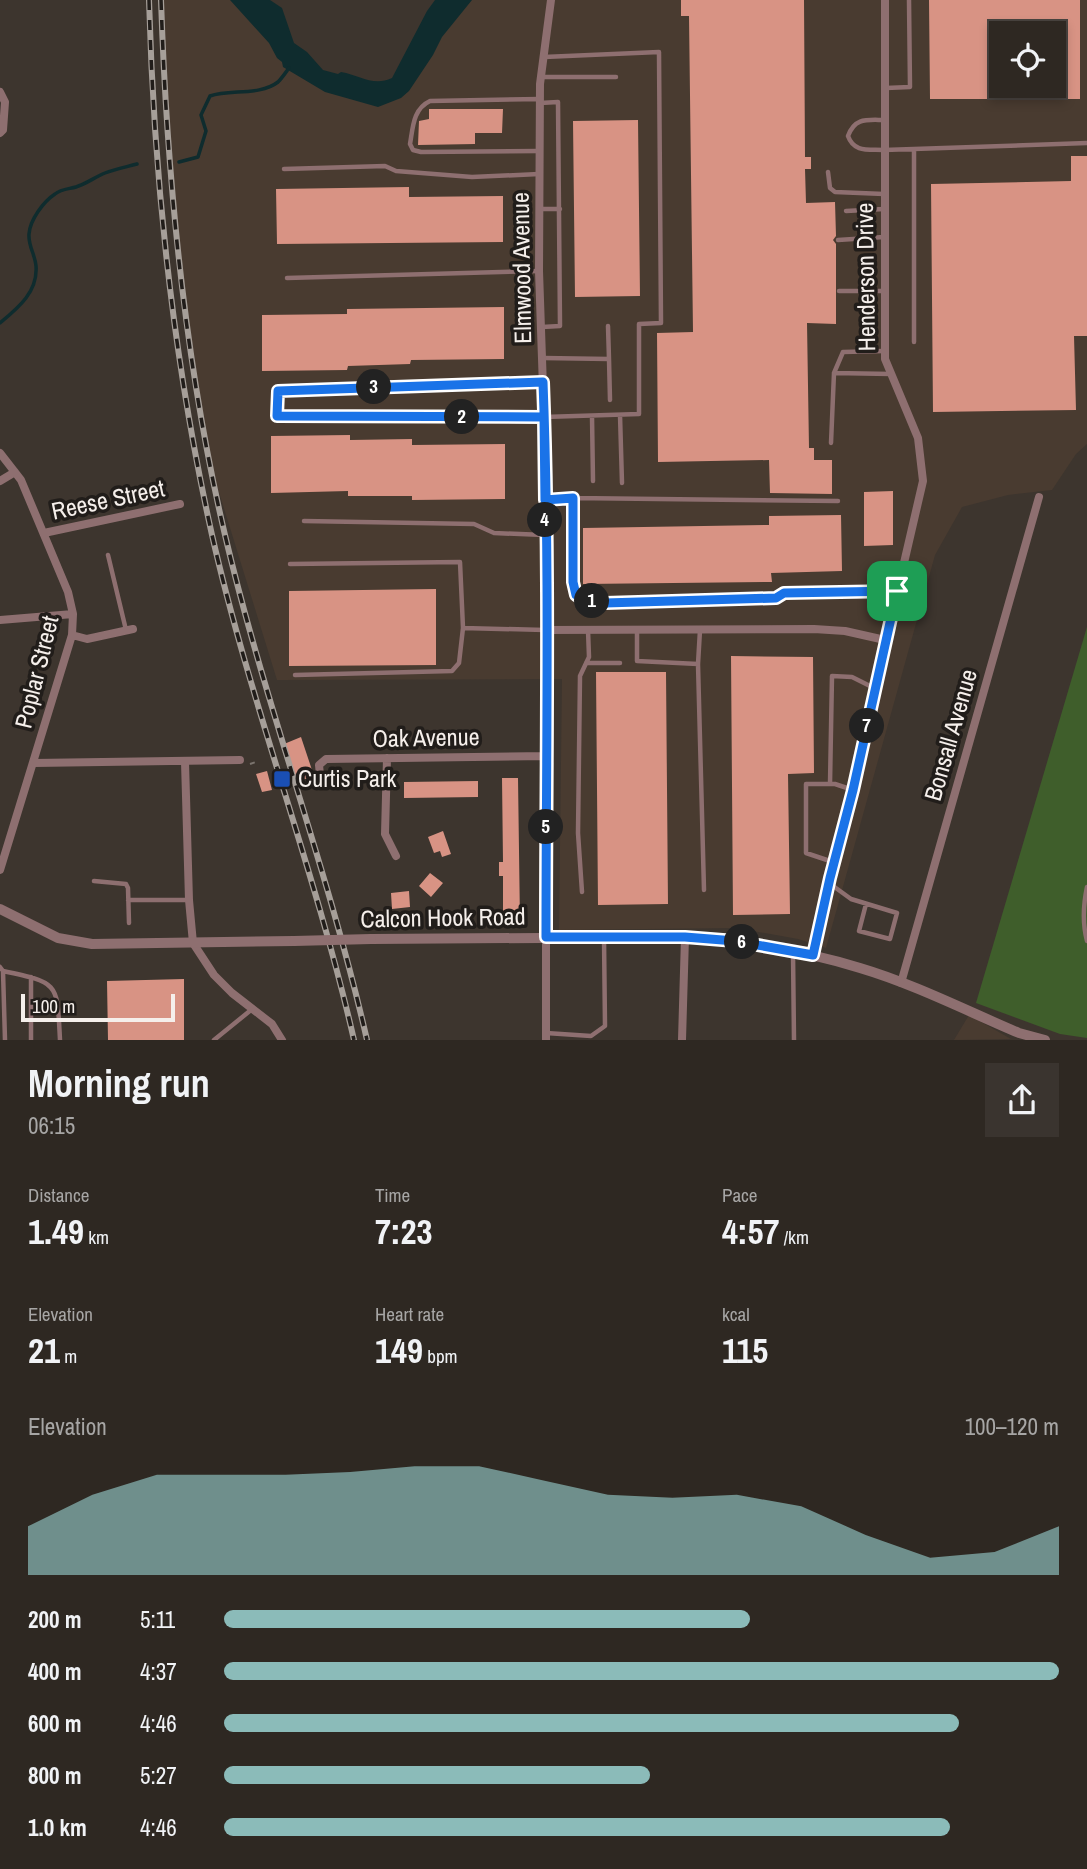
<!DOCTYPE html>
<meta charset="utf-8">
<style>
body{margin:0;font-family:"Archivo Narrow",sans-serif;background:#3a342f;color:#f1f3f6;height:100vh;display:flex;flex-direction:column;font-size:26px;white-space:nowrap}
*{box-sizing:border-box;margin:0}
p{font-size:23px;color:#a7a6a5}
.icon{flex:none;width:38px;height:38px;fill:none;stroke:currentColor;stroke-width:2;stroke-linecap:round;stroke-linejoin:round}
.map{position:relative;height:1040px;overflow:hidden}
.side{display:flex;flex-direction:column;background:#2e2822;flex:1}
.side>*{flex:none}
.controls{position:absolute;left:989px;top:21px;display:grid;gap:14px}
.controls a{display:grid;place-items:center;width:77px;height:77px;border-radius:0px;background:#2e2822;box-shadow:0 4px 10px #0003,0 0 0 2px #494440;font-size:35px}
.scale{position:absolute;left:21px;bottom:18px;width:154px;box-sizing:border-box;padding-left:7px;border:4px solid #f5efeb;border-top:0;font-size:19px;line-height:24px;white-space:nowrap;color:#f5efeb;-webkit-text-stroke:5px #211d1a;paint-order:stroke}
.pin{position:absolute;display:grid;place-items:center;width:60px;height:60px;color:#fff;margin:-30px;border-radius:14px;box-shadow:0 4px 10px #0006}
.km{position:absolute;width:35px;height:35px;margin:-18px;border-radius:50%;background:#222;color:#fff;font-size:19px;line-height:35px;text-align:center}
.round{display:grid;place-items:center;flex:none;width:74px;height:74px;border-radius:0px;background:#3a342f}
.overview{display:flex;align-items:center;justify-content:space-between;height:119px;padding:0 28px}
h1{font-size:38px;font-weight:800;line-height:52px}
.stats{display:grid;grid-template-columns:repeat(3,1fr);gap:10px;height:119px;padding:7px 28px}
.stats div{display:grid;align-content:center}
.stats b{font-size:35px;font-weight:800}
.stats small{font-size:19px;font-weight:400}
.stats p{font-size:19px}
.chart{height:196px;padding:14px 28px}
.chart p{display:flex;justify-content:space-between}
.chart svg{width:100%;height:126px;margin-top:7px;fill:#8bbbb9;opacity:.7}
ul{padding:0 28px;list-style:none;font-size:23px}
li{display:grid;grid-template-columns:112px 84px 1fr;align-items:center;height:52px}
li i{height:18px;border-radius:9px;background:#8bbbb9}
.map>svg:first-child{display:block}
.built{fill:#493b30;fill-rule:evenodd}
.green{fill:#3f5e2b}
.water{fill:#0f2c2e}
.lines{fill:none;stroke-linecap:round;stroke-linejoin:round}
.stream{stroke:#0f2c2e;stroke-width:3.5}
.building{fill:#d89384;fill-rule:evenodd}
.path{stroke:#7b746e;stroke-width:2;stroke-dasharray:5 5;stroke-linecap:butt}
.service{stroke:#8e6f70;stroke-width:4.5}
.minor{stroke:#8e6f70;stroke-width:8}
.tertiary{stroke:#8e6f70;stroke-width:10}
.rail-casing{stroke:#a69f99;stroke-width:6}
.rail{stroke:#211d1a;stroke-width:3.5;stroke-dasharray:10;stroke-linecap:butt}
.tertiary-bridge{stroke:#8e6f70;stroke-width:10}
.route-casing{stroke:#fff;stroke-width:14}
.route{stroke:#1a73e8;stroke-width:9}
.transit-dot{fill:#1a4fb4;stroke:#211d1a;stroke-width:2.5}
.labels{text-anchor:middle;stroke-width:7;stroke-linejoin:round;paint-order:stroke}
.street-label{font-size:24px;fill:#f5efeb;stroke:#211d1a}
.poi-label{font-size:24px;fill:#f5efeb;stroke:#211d1a;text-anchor:start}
</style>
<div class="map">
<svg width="1087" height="1040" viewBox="0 0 1087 1040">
<rect width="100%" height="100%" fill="#3d352e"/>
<!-- built -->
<path class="built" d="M161,0H238L320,74L399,88L453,0H1087V444L1076,454L1052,490L1008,495L962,507L935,555L826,948L798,939L736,928L559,930L562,679L277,680L210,463L180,263L163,76ZM1001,33H1054V86H1001Z
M969,1015L1011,1039L954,1040Z"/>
<!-- green -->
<path class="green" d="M1087,627V1038L1060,1034L976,1003Z"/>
<!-- water -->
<path class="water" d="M230,0H270L282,8L294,43L307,52L323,70L338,74L341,72C360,75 373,87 392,78L427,11L435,0H472L442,37L433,55L409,91L401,98L378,107L325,92L283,67L282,62L277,58L269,43Z"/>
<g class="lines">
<!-- stream -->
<path class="stream" d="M179,162L198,157L206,131L201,115L210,96C230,89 260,96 278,82C282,78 286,72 289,68
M0,323C18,308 38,292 36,266C35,254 28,246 29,234C30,220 43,202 55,194C61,189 69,189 76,187C86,184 95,177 105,173C115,169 126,167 137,164"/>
</g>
<!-- building -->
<path class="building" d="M681,0H804L805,157H811V169H805L806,203L835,202L836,236L833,240L836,244V324L807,323L809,448H814V460H832V494L770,493L769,460L658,462L657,333L693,332L689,16H681Z
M929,0H1080V99H930ZM1001,33H1054V86H1001Z
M429,109H503L502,133H475V144L418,145L419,121L429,119Z
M638,120L640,296L575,297L573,121Z
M1071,156H1087V336H1074L1076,410L933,412L931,184L1071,181Z
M409,187V197L503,196V242L277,244L276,189Z
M504,307V359L411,360L410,364L348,366L347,370L262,371V315L347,314V309Z
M350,435V440L412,439V445L505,444V499L412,500V496H348V491L271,493V436Z
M893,491V545L864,546V492Z
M841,515L842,571L771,573L772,582L583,584V528L769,525V516Z
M436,589V665L289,666V591Z
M731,656L813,657L814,773L788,774L790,914L733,915Z
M596,672H666L668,904L598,905Z
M301,737L314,776L296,782L284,744Z
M267,771L272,790L262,792L256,774Z
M502,778H518L520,923L503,924V876H499V862H503Z
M478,781V797L404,798V782Z
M443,831L451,854L442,857L440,851L434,853L428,837Z
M430,873L443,883L431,897L419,886Z
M409,891L410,907L392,909L391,893Z
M184,979V1040H108L107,981Z"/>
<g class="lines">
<!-- path -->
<path class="path" d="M250,764L259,761"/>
<!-- service -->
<path class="service" d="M542,77H616
M886,88L910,87L909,0
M540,103L558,102L560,326L542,327
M885,120C867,120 855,117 848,136C854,153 869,149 884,150L1087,143
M914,149V342
M539,151L421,152L413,150L410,144C413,127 413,109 430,101L540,99
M284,169L385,166L396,171L472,177L539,174
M828,172L830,188L835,192L884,194
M540,209H560
M846,211L884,209
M838,240L884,237
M287,278L539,271
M839,291H885
M543,358L609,359L608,326
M609,359L610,400
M834,373L843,352L884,351
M542,382L278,391L277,416L544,417L639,414V324L661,323L659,52L544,57
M620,415L622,483
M592,416L593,481
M831,443L834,373L891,374
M573,498L838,501
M545,500L573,498V582L576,595L586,601L605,603L776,598L784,593L896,591
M304,521L474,524L494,533L544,535
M108,555L126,630
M290,564L460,562L463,628L545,630
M637,630V661L698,664
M700,630L698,664L704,890
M586,663H620
M295,675L452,671L459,663L463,628
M830,784L832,676L852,677L874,688
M833,862L806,853V784H835L853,790
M94,881L126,884L128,888L129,923
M829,883L851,899L897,913L890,939L859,931L866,904
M1087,887C1083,906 1082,922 1087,941
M582,892L578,833L580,676L589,657L588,630
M128,900H189
M793,953L794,1040
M0,967L3,971C60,983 57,983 60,1040
M3,971L5,1040
M31,977V1040
M546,1033L591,1036L605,1026L604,938
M214,1040L251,1010"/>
<!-- minor -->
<path class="minor" d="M0,92L5,102L3,130L0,133
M0,453L21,480L68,592L73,614L72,635L0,870
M0,481L15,472
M44,533L180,504
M0,620L73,614
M546,630L814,629L845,631L885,640
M72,635L87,639L133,629
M387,758L385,834L396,856
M185,762L189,900L193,943L214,975L232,993L272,1024L282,1040
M34,763L240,760
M320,775L319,765L326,759L546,756
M813,955L923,481L918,438L885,359V0
M901,983L1039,497
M546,1040V630L544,417L539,271L540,84L551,0
M682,1040L685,937"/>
<!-- tertiary -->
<path class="tertiary" d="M0,909L58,938L92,944L294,941
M371,939L685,937C744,942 803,950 860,968C914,984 967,1011 1019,1033L1045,1040"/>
<!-- rail casing -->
<g class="rail-casing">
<path id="rail" d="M149,0C154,180 173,360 212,535C251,706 315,869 354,1040
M161,0C167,179 184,361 225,535C265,705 328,869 367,1040"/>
</g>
<!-- rail -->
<use href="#rail" class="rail"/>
<!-- tertiary-bridge -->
<path class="tertiary-bridge" d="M294,941L371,939"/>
</g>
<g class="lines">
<!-- route casing -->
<g class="route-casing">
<path id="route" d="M897,591L784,593L776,598L605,603L586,601L576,595L573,582V498L545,500L544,417L277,416L278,391L543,382C550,567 546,752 546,937H685L735,941L813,955L830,878L853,790L897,591"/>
</g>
<!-- route -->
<use href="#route" class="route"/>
</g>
<!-- markers -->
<rect class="transit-dot" x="273" y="770" width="18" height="18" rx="3.5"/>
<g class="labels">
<!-- street labels -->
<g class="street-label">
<text transform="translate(522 268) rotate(-91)" y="8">Elmwood Avenue</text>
<text transform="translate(866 277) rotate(-91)" y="8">Henderson Drive</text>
<text transform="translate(108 500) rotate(-12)" y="8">Reese Street</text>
<text transform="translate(37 672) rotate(-76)" y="8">Poplar Street</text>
<text transform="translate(951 735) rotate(-74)" y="8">Bonsall Avenue</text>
<text transform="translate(426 738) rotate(-1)" y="8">Oak Avenue</text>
<text transform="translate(443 918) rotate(-1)" y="8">Calcon Hook Road</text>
</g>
<!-- poi labels -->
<g class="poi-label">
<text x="298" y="787">Curtis Park</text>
</g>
</g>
</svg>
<div class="controls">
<a><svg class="icon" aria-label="locate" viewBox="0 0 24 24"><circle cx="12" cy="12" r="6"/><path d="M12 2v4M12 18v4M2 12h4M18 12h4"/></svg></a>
</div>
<div class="scale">100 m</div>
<div class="pin" style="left:897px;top:591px;background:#1e9e55"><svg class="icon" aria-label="arrive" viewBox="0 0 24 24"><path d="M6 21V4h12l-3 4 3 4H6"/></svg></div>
<b class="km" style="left:592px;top:601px">1</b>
<b class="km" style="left:462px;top:417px">2</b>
<b class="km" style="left:374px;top:387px">3</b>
<b class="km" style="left:545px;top:520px">4</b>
<b class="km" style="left:546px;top:827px">5</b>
<b class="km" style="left:742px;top:942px">6</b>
<b class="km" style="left:867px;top:726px">7</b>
</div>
<section class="side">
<div class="overview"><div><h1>Morning run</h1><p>06:15</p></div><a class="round"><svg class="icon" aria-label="share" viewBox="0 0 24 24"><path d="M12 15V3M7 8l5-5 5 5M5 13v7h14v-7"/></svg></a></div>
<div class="stats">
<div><p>Distance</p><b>1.49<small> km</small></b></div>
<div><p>Time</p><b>7:23</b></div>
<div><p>Pace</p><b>4:57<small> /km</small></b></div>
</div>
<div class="stats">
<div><p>Elevation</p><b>21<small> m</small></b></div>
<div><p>Heart rate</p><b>149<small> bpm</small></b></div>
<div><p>kcal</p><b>115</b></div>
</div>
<div class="chart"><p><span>Elevation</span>100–120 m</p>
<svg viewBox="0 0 160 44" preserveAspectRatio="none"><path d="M0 44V27L10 16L20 9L30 9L40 9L50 8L60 6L70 6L80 11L90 16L100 17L110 16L120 20L130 30L140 38L150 36L160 27V44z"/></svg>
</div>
<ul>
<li><b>200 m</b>5:11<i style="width:63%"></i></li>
<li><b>400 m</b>4:37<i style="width:100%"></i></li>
<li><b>600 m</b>4:46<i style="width:88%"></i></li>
<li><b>800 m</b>5:27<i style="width:51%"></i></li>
<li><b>1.0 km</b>4:46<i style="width:87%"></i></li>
</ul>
</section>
